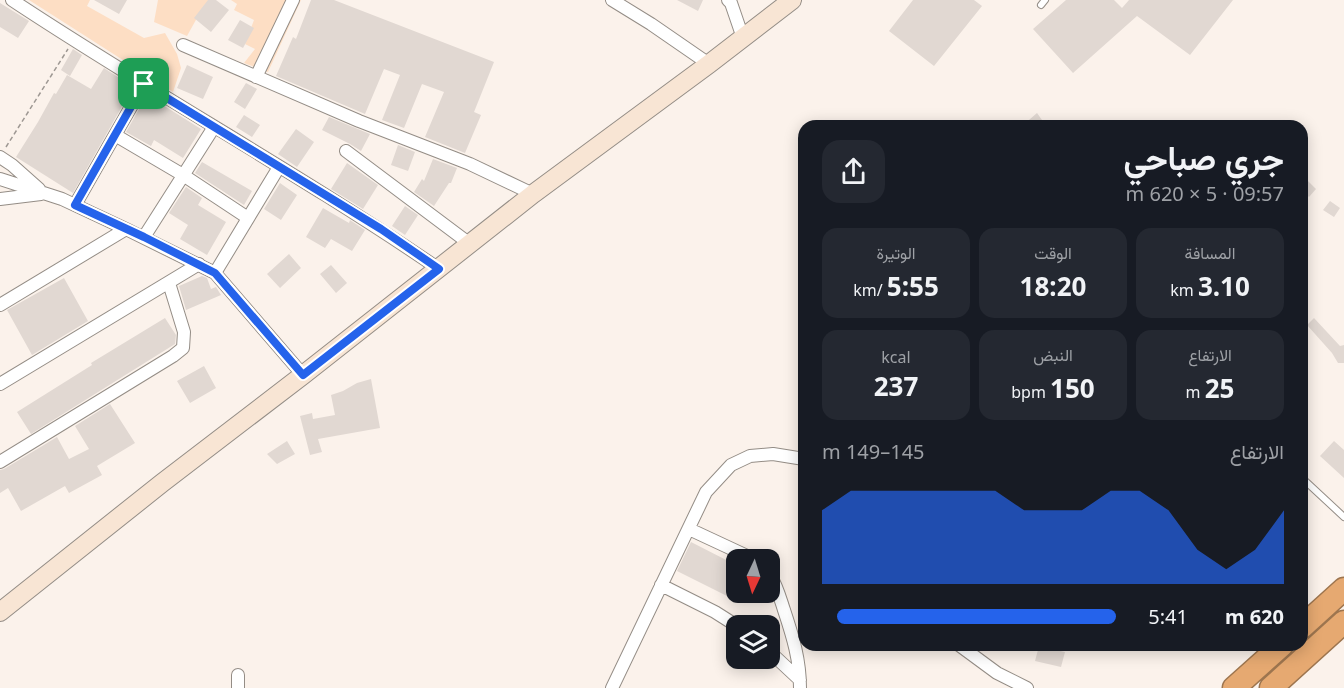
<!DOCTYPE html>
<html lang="ar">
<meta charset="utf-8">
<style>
body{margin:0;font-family:"Noto Sans",Vazirmatn,sans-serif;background:#242831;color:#f1f3f6;direction:rtl;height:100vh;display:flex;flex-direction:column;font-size:22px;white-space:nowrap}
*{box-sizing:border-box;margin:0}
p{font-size:20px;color:#9ea1a6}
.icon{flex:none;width:33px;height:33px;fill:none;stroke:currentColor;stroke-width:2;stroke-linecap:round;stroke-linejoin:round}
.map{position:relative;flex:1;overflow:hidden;direction:ltr}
.panel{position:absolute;left:798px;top:120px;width:510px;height:531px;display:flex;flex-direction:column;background:#171b24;border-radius:18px;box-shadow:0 3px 15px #0003;direction:rtl}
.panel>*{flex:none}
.needle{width:39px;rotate:184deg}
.tools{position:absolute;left:726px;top:549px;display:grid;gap:12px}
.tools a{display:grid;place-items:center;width:54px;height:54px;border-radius:12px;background:#171b24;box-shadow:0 3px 15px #0003;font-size:30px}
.pin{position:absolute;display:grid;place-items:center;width:51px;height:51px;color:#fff;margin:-26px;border-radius:12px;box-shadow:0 3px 9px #0006}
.round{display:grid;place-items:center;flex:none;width:63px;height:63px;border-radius:18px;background:#242831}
.summary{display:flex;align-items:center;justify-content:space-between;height:102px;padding:0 24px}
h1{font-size:33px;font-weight:700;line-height:45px}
.figures{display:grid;grid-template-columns:repeat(3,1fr);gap:9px;height:102px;padding:6px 24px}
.figures div{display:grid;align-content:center;border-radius:15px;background:#242831;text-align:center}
.figures b{font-size:26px;font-weight:700}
.figures small{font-size:16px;font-weight:400}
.figures p{font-size:16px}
.chart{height:168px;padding:12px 24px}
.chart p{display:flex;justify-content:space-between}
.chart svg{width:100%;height:108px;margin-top:6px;fill:#2563eb;opacity:.7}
ul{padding:0 24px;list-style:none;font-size:20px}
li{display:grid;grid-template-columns:96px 72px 1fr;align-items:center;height:45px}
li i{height:15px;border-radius:8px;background:#2563eb}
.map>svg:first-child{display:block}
.green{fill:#fddec4}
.building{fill:#e1d8d2}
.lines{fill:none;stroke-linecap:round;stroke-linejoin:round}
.lane-casing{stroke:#948d86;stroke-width:8}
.street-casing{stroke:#948d86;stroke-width:14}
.secondary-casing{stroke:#948d86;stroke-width:20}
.highway-casing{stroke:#9d754f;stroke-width:25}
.path{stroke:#9e9893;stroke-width:1.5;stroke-dasharray:4.5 3;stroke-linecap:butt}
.lane{stroke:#fff;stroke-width:6}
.street{stroke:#fff;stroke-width:12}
.secondary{stroke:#f8e5d4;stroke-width:18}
.highway{stroke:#e6a971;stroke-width:22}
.route-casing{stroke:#fff;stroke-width:12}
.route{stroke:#2563eb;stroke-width:8}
</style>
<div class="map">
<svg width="1344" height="688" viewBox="0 0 1344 688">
<rect width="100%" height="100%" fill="#fbf2eb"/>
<!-- green -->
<path class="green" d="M29,0H90L87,6L144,38L165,33L177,54L181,68L173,92Z
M158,0H212L197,18L187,36L154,22Z
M231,0H301L268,72L244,63L255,49L245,44L254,20L234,10L237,4Z"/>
<!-- building -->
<path class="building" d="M94,0H127L119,14Z
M208,0H216L229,10L211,32L194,18Z
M311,0H334L494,62L474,112L481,115L465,153L425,137L444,92L422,84L404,128L382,120L400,75L384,69L365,114L276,76L293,37L296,39Z
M677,0H703L698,11Z
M913,0H974L982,6L934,66L889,31Z
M1066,0H1114L1122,8L1129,0H1233L1190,55L1137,16L1073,73L1033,29Z
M0,3L29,21L18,38L0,27Z
M240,20L254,28L243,48L228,40Z
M73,49L82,55L70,76L61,70Z
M187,65L213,77L203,99L177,88Z
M104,68L133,87L73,193L16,157L38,122L54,93L56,94L67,75L91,89Z
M246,83L257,89L245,109L234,102Z
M147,95L201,129L183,158L154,140L151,146L126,132Z
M1037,113L1042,120L1035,126H1022Z
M244,115L260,125L252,137L236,127Z
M329,117L370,134L361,151L350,144L322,130Z
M296,129L314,142L297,167L278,154Z
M398,145L415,152L408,171L391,165Z
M433,159L457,168L451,183H449L434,206L414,192L422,179L424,181Z
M202,162L252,191L244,205L195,173Z
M347,163L378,185L363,209L331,189Z
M1302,175L1316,189L1309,197L1302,190Z
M280,183L297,195L281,220L264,209Z
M186,187L202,198L198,205L226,222L207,255L180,239L188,225L169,213Z
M1330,201L1340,208L1334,217L1323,210Z
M405,206L418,215L405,235L392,226Z
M323,208L349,223L350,220L365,230L352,251L331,239L325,248L306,237Z
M289,254L301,268L280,288L267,274Z
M331,265L347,283L336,293L320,274Z
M202,276L207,278L211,289L216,287L221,295L186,310L179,286Z
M64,278L88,321L32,355L7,310Z
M165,318L176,335L175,344L31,434L17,412L92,365L91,363Z
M1314,318L1340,346L1344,345V363H1338L1332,353L1307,325Z
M204,366L216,388L190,403L177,381Z
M371,379L380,428L318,439L322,452L310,455L300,416L312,413L313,419L335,415L331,395L343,391L357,383Z
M110,404L135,443L97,466L102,475L69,493L65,486L21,511L8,488L0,493V470L4,469L57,437L69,459L89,449L75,426Z
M287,441L295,454L277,464L267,454Z
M1334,441L1344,450V478L1320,456Z
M691,542L736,565V592H743L739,602L677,571Z
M1039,646L1065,652L1061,667L1035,661Z"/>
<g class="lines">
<!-- lane casing -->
<g class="lane-casing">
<path id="lane" d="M1041,5L1045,0
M1302,478L1344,517"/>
</g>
<!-- street casing -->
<g class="street-casing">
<path id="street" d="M12,0C152,93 300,174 439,269
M612,0L651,24L709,64
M728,0L731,3L743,38
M183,45L359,121L470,164L533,194
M256,77L293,0
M115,135L183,175L248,218
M346,151L470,244
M0,157L12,165L39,189
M0,179L62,199L126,229L215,273L303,375
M0,199L41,194
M75,205L144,84
M144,237L214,127
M215,273L279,167
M0,305L126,229
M0,384L199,264
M0,462L173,356L183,348L184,332L169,283
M689,529L747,556L752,560
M770,575C777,586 780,598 784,610C793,637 800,660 800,688
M661,585L715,612L737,626
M959,645L997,673L1027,688
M770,652L800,680
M238,688V675
M612,688L706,492L731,465L750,456L773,454L804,459"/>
</g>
<!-- secondary casing -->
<g class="secondary-casing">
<path id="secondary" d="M0,612L162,483L303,375L533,194L709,64L792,0"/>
</g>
<!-- highway casing -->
<g class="highway-casing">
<path id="highway" d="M1302,627L1344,589
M1234,688L1282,645
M1271,688L1344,622"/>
</g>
<!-- path -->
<path class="path" d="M6,147L68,49"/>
<!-- lane -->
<use href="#lane" class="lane"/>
<!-- street -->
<use href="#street" class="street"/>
<!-- secondary -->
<use href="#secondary" class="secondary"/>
<!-- highway -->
<use href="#highway" class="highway"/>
</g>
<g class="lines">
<!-- route casing -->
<g class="route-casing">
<path id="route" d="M144,84L381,229L439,269L303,375L215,273L144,237L75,205Z"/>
</g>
<!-- route -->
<use href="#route" class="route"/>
</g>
</svg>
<div class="tools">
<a><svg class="needle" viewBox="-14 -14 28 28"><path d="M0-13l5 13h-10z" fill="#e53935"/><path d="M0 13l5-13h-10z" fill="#9ea1a6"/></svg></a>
<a><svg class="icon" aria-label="layers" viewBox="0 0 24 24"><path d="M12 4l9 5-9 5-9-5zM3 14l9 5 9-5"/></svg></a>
</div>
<div class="pin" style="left:144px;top:84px;background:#1e9e55"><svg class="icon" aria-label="arrive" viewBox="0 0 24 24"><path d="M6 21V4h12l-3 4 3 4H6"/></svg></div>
<section class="panel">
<div class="summary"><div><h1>جري صباحي</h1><p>09:57 · 5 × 620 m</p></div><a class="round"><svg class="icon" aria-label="share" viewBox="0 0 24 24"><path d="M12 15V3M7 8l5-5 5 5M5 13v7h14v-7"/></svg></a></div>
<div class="figures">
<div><p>المسافة</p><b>3.10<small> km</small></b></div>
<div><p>الوقت</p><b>18:20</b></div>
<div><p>الوتيرة</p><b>5:55<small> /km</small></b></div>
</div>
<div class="figures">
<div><p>الارتفاع</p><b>25<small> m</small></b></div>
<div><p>النبض</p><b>150<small> bpm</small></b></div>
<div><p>kcal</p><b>237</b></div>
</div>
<div class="chart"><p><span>الارتفاع</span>145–149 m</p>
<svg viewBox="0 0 160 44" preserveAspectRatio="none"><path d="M0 44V14L10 6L20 6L30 6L40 6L50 6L60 6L70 14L80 14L90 14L100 6L110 6L120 14L130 30L140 38L150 30L160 14V44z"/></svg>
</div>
<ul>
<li><b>620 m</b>5:41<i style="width:95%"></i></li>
</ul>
</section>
</div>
